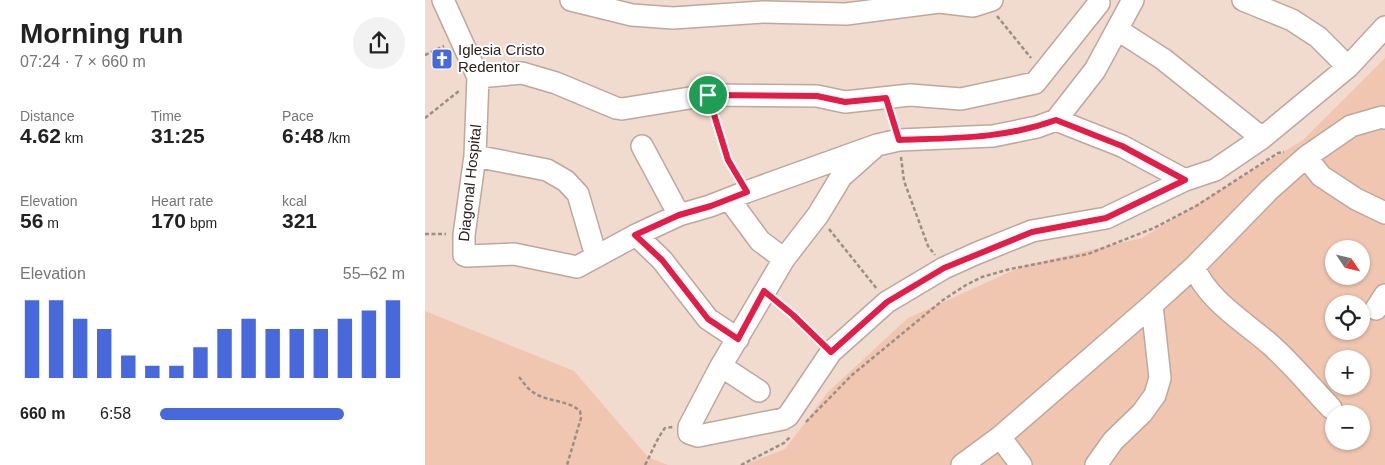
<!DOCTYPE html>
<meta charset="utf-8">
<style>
body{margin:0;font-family:Helvetica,sans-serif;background:#f2f2f2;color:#222;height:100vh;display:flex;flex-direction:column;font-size:19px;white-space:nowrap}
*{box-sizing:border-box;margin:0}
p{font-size:16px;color:#767676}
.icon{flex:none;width:28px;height:28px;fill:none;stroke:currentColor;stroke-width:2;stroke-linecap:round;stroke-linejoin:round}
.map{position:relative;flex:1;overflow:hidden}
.panel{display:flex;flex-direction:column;background:#fff;width:425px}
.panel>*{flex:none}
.needle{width:32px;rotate:125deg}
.buttons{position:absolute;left:900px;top:240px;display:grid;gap:10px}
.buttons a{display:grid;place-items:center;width:45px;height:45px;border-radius:50%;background:#fff;box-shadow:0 1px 4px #0004;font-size:25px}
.pin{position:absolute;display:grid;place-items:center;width:42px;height:42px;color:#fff;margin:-21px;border:2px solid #fff;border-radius:50%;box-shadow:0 1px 5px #0007}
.round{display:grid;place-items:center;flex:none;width:52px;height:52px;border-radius:26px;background:#f2f2f2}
.summary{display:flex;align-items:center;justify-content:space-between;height:85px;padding:0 20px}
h1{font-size:28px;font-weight:700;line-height:38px}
.stats{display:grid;grid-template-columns:repeat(3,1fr);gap:8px;height:85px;padding:5px 20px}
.stats div{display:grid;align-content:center}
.stats b{font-size:21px;font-weight:700}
.stats small{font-size:14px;font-weight:400}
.stats p{font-size:14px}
.chart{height:140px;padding:10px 20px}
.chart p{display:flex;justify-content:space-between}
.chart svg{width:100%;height:90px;margin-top:5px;stroke:#4769dc;stroke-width:6}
ul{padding:0 20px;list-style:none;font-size:16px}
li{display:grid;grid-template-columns:80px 60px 1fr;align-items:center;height:38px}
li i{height:12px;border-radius:6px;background:#4769dc}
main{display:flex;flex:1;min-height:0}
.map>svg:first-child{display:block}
.green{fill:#f0c6b0;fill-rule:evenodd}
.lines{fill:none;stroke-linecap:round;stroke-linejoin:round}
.minor-casing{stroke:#bea89d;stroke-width:24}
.path{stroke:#9e8d85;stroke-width:2.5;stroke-dasharray:4 2.5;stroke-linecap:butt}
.minor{stroke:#fff;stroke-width:21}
.route-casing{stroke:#fff;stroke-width:10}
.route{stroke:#e11d48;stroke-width:6}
.labels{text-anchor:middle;stroke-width:4;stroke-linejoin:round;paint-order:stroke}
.poi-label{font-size:15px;fill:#2a211d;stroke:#fff;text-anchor:start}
.street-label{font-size:15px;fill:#2a211d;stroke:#fff}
</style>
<main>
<section class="panel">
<div class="summary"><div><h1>Morning run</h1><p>07:24 · 7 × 660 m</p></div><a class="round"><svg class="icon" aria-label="share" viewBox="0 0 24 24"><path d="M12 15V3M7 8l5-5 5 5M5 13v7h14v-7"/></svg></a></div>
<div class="stats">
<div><p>Distance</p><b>4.62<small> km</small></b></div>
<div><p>Time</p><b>31:25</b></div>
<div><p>Pace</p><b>6:48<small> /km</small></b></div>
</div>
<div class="stats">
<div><p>Elevation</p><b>56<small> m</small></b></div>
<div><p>Heart rate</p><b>170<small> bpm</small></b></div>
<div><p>kcal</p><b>321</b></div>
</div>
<div class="chart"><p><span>Elevation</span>55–62 m</p>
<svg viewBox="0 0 160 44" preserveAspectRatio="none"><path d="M5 44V6M15 44V6M25 44V15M35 44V20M45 44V33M55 44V38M65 44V38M75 44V29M85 44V20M95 44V15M105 44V20M115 44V20M125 44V20M135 44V15M145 44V11M155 44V6"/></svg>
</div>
<ul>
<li><b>660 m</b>6:58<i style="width:75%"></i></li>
</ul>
</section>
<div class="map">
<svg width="960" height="465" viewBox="0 0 960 465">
<rect width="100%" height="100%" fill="#f1dace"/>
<!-- green -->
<path class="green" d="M960,58V465H319L360,449L403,392L483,318L598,266L717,238L878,140ZM909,249H936V276H909ZM909,304H936V331H909ZM909,359H936V386H909ZM909,414H936V441H909Z
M0,311L149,371L223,457L243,465H0Z"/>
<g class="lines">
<!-- minor casing -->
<g class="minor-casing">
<path id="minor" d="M18,0L53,77L50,156L39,235V255L42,256L89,254L152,267L211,235L254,215L285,206L321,192L452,145L474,140L568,136L612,127L631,120L670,70L708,0
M146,0L207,15L248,18L338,12L421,14L514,2L548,6L567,0
M818,0L867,20L893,37L923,67
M693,30L738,59L837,138
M53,77L97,73L131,83L191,108L197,109L283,95L392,96L420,102L485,95L536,99L610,83L674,3
M631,120L697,146L760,180
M452,145L416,177L393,215L359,259L296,366L264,427V433L273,436L358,419L363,416L406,352L462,302L519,268L550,254L607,231L681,218L760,180L790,170L837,138L923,67L960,27
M217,146L254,215
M50,156L122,170L141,181L153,194L171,256
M881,157L896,176L931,199L960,213
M304,199L335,241L359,259
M211,235L237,260L283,319L313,339
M769,267C783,301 820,322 847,346C868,365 886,387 906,408
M951,309L960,295
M296,366L334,391
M575,437L596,465
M537,465L575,437L727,305L769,267L844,190L881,157L926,126L957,117L960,118
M671,465L688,441L717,413L730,395L735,378L727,305"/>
</g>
<!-- path -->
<path class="path" d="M572,16L606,58
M0,55L19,46
M288,113L303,160L313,177
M466,113L469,125
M0,118L34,91
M476,157L479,181L503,246L510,255
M404,229L452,289
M0,234H21
M352,302L395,341
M94,377C99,383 103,390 111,394C125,402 142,400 155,411L156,418L142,465
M381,422L427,375L518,300L541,285L557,277L585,269L663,254L729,228L771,206L853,153L859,152
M220,465C227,452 231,440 240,428L248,427
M316,465L359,443L366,436"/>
<!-- minor -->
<use href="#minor" class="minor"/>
</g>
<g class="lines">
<!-- route casing -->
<g class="route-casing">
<path id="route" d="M283,95L392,96L420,102L461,98L474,140C529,138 579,139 631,120L697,146L760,180L681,218L607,232L519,268L462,302L406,352L368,315L339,291L313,339L283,319L237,260L210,235L254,215L286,206L322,192L303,160Z"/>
</g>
<!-- route -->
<use href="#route" class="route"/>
</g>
<!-- icons -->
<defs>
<g id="church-square" transform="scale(1.125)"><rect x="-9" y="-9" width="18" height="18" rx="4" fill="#4769dc" stroke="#fff"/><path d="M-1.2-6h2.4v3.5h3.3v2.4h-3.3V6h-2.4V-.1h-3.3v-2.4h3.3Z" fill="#fff"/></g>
</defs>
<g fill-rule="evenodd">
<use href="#church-square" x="17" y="59"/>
</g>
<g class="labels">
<!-- poi labels -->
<g class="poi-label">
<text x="33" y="55">Iglesia Cristo<tspan x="33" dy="17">Redentor</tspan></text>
</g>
<!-- street labels -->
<g class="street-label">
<text transform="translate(45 183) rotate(-84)" y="5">Diagonal Hospital</text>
</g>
</g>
</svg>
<div class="buttons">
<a><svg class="needle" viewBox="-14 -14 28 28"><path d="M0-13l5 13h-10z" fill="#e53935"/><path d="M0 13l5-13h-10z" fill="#767676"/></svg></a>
<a><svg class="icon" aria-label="locate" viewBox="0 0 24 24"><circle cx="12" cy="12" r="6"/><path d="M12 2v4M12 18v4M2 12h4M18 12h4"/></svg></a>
<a>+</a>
<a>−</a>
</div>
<div class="pin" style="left:283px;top:95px;background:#1e9e55"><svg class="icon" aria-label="arrive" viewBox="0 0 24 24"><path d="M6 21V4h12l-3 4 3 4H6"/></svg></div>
</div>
</main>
